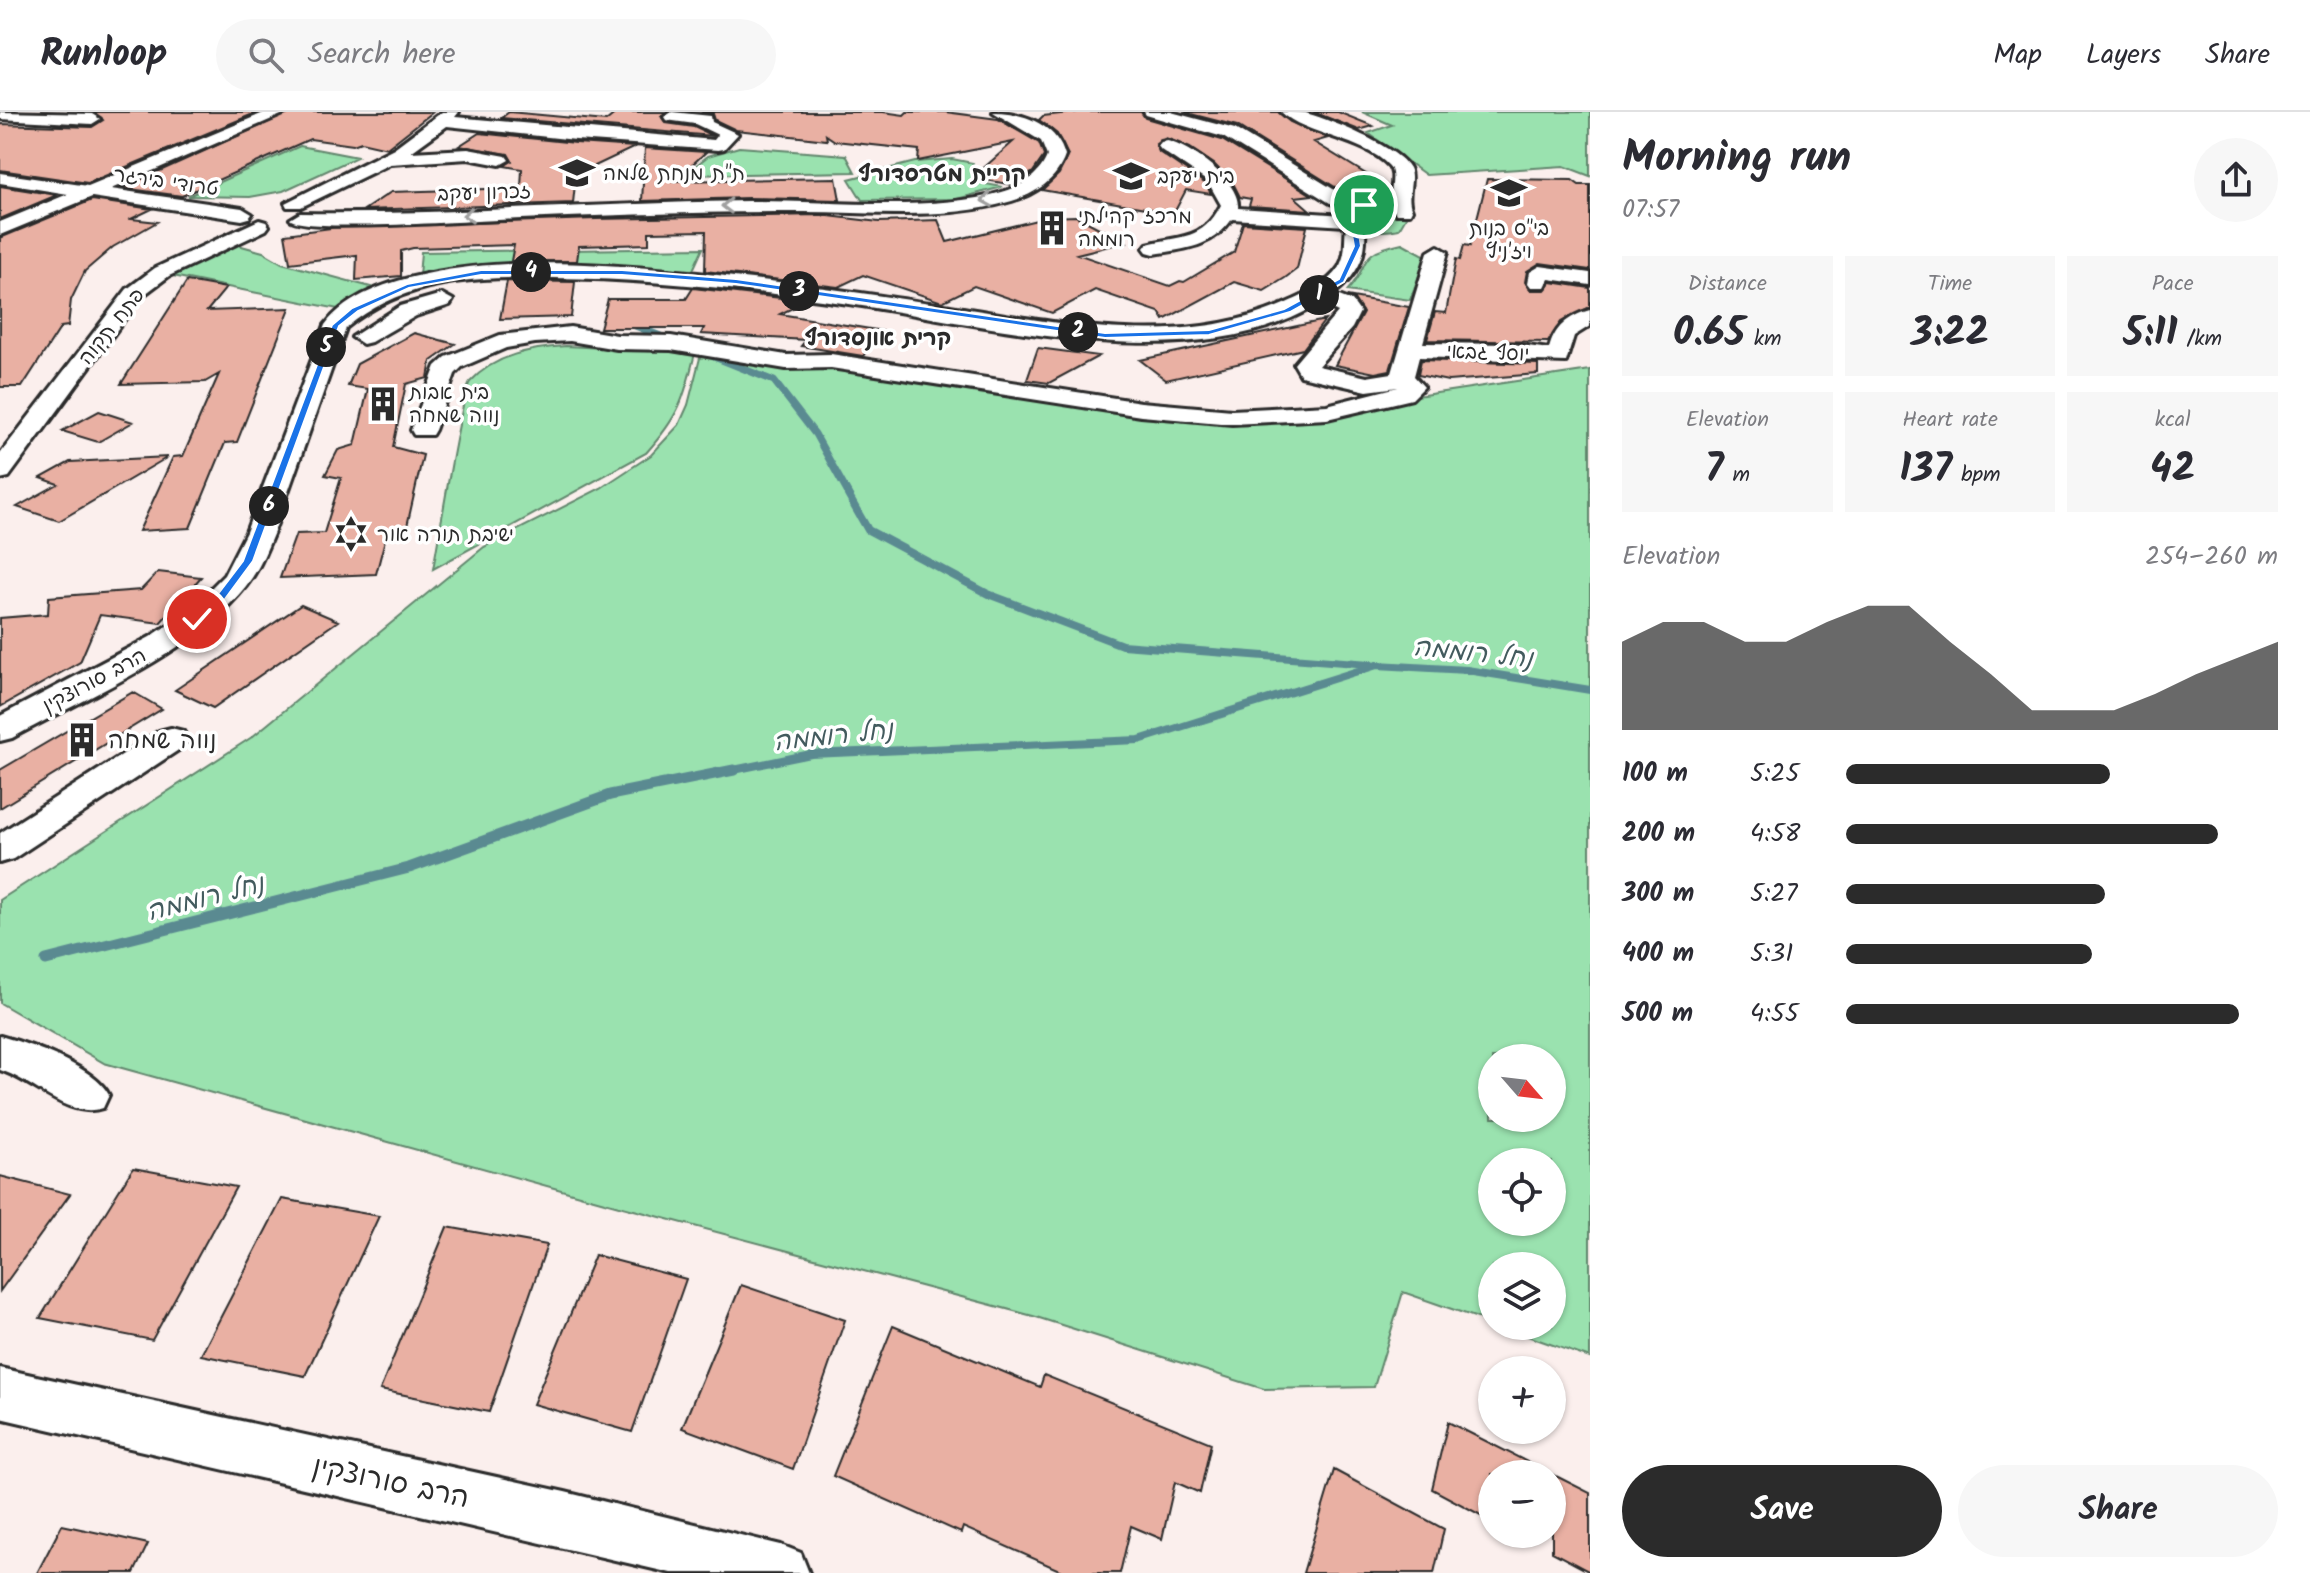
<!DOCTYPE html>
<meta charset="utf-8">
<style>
body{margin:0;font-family:Kalam,"Playpen Sans Hebrew",sans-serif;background:#f7f7f7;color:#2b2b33;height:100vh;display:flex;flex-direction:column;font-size:30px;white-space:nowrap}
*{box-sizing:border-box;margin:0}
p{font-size:26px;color:#7c7c81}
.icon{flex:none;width:44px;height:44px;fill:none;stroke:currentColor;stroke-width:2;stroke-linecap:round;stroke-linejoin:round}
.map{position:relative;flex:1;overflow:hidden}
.side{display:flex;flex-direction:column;background:#fff;width:720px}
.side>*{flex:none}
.needle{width:52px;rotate:118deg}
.buttons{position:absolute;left:1478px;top:932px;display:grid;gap:16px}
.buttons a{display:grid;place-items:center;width:88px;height:88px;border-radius:50%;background:#fff;box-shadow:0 2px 6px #0004;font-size:40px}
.pin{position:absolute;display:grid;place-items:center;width:68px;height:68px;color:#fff;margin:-34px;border:4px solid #fff;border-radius:50%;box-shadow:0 2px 8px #0007}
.km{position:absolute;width:40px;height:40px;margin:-20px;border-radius:50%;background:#222;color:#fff;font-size:22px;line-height:40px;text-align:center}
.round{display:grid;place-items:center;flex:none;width:84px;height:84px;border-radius:42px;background:#f7f7f7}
.overview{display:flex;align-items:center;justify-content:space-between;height:136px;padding:0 32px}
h1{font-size:44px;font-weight:700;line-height:60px}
.metrics{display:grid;grid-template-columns:repeat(3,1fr);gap:12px;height:136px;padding:8px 32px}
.metrics div{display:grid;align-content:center;border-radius:0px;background:#f7f7f7;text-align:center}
.metrics b{font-size:40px;font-weight:700}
.metrics small{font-size:22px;font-weight:400}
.metrics p{font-size:22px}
.chart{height:224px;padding:16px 32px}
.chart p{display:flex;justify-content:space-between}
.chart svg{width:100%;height:144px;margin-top:8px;fill:#2b2b2b;opacity:.7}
.action{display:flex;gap:16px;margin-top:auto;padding:16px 32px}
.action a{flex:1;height:92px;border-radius:48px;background:#2b2b2b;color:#fff;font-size:32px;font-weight:700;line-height:92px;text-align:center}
.action a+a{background:#f7f7f7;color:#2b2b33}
ul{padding:0 32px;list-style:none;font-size:26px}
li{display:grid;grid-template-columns:128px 96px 1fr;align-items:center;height:60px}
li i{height:20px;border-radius:10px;background:#2b2b2b}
header{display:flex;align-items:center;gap:48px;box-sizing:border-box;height:112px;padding:0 40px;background:#fff;border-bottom:2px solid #e1e1e2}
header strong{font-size:38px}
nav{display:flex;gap:44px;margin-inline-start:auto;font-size:28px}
.search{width:560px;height:72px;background:#f7f7f7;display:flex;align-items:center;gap:20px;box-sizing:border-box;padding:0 28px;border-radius:44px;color:#7c7c81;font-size:30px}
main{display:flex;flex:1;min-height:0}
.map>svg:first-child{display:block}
.green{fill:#9ae2af;stroke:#62866d;stroke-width:2;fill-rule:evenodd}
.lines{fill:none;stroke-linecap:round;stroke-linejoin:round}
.stream-far2{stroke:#5a8a91;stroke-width:7}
.stream-far1{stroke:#5a8a91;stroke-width:8}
.stream{stroke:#5a8a91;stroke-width:11}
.building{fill:#e9b0a3;stroke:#2b2b2b;stroke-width:2}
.minor-casing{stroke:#2b2b2b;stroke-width:6}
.minor{fill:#fff;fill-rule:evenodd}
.oneway{stroke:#a0a0a0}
.route{fill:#1a73e8;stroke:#fff;stroke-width:2}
.labels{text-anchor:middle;stroke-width:7;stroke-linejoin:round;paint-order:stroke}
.far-poi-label{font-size:20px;fill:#2b2b2b;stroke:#fff;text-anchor:start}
.far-street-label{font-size:20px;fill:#2b2b2b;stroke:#fff}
.far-neighbourhood-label{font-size:22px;font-weight:bold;fill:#2b2b2b;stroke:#fff}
.poi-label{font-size:24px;fill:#2b2b2b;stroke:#fff;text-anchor:start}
.water-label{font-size:26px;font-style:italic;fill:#435b5e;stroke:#fff}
.near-street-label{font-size:28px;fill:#2b2b2b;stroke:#fff}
</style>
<header>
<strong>Runloop</strong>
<div class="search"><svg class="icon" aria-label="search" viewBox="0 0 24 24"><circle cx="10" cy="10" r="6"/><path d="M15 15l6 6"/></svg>Search here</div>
<nav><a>Map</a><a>Layers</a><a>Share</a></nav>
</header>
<main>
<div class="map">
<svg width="1590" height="1461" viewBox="0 0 1590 1461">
<rect width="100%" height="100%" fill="#fbefed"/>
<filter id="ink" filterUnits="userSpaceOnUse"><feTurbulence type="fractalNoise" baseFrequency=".0125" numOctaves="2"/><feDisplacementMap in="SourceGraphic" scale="16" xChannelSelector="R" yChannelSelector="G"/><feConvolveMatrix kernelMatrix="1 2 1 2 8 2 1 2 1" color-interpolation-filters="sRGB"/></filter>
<g filter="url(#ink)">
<!-- green -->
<path class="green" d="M1362,0H1590V64L1564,54L1426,63L1368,21L1392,13Z
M300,34L357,45L283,79L250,85L188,84Z
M739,35L846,43L855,60L684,63L708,44Z
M952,47L973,51L975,70L1002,75L957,87L862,88L849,67L915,50Z
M1371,95L1391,97L1406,105L1399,117C1383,121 1366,119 1352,109L1358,97Z
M231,131L263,140L282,151L382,178L343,198L168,163Z
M1402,131L1426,144L1410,188L1347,179C1374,150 1353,142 1402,131Z
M703,136L693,158L637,156L419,164L421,140Z
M566,234L695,241C684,288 679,304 646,341L433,457C438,432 462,279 470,270C495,243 531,236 566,234Z
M702,238L834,253L1213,308L1410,285L1590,258V1246L1499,1214H1552V1154H1492V1211L1403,1180L1374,1275L1264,1277L1033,1204L619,1094L104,951L0,891V788L252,625L484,435L601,376L651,343L679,313L688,293ZM1492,946H1552V1006H1492ZM1492,1050H1552V1110H1492Z"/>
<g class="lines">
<!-- stream-far2 -->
<path class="stream-far2" d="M630,212L671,228
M704,241L774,269L815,322L850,385"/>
<!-- stream-far1 -->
<path class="stream-far1" d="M848,383L868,418L988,482L1122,533L1370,552
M724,660L811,642L1139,628L1377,553L1467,558L1590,578"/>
<!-- stream -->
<path class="stream" d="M46,848L409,756L610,683L734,658"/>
</g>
<!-- building -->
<path class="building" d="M94,0H258L88,71L0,58V12L92,15L103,8Z
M291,0H433L387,36L361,30L353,33L310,27L182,84L122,76Z
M509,0L606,9L617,0H666L661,4L666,11L694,15L713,24L501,6Z
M701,0H883L904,3L907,0H945L998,7L1039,31L1044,44L1033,60L1013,73L980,67L986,62L978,61L1013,30L918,49L919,38L835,29L826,23L827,28L736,18L715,8L713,2Z
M1078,0H1141L1145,6L1222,28L1312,83L1295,85L1310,98L1249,94L1251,87L1240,85L1234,73L1214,52L1190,36L1166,26L1156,32L1159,40L1206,72L1211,82L1186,78L1174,101L1042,78L1059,62L1068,43L1057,22L1039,8L1043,4Z
M1183,0H1278L1290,10L1328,26L1314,30L1387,75L1343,80L1237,14Z
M1313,0H1338L1373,14L1359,18Z
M479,21L576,31L635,35L576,63L573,91L364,98L391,80L521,76L522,57L504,54L512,49L508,42L459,34Z
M645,36L706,40L674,69L836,66L840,88L748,86L642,89Z
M1487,67L1572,68L1579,73H1590V158L1540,151L1527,159L1525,170L1531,178H1545L1551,170L1590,176V195L1561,210L1548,230L1427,228L1435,200L1446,201L1456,147L1460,148L1464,133L1470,134Z
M0,74L57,83L0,107Z
M92,88L152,97L131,107L157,110L113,135L85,159L71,188L68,214L61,215L22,275H0V126Z
M820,103L879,110L938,108L947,130L1049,105L1076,104L1126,130L1077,142L1170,174L1180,169L1184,170L1234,140L1243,111L1307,115L1297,157L1285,166L1264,179L1234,170L1164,208L1159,200L1095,178L1052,201L974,174L942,190L863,163L838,175L705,159L706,119L649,120V132L579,134L577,149H511L514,133L413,136L401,139V164L356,168L357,143L290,151L285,122L331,116L596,107Z
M187,169L226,176L207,199L290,196L237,330L225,331L190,416L139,419L173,345L183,344L219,262L205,270L121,272Z
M507,169L575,170L571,205L500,207Z
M693,176L807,189L780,202L882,219L863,244L801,234L806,228L701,222L704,216H600L608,187H686Z
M1347,184L1409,195L1390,258L1375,261L1335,253L1363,201L1354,187Z
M1325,208L1303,237L1166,268L1140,248Z
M414,221L455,232L431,249L428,266L406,272L393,335L423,343L405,423L386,424L376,462L280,466L296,422L324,421L341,366L325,363L338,338L355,333L368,277L348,274L357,252Z
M1038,236L1099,244L1049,271L1027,268Z
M1421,248L1538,252V262L1448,269L1418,263Z
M99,299L133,310L98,330L62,319Z
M168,345L59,409L17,395L58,372L41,366L70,350Z
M158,460L201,465L160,511L100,503L80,550L0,595V506L48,502L49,485L141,478Z
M301,493L338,509L213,596L175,578Z
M133,580L162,597L0,696V658Z
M133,1056L236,1075L152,1228L40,1206Z
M0,1064L70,1082L0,1179Z
M282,1087L379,1104L305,1264L201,1243Z
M447,1115L547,1133L489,1300L380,1278Z
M595,1143L686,1167L632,1320L533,1292Z
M741,1173L845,1208L793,1357L682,1316Z
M893,1214L1040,1275L1044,1263L1211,1331L1200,1381L1175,1370L1162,1427L1131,1414L1120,1461H1066L963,1415L961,1421L833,1364Z
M1448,1310L1551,1362H1492V1409L1432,1377Z
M1334,1358L1444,1417L1434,1461H1303Z
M1552,1362L1590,1381V1460L1552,1440Z
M62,1413L104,1422L148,1432L134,1461H37Z"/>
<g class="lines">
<!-- minor casing -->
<g class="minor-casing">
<path id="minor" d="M0,0L92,2L100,7L92,12L0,7Z
M266,0H288L111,77L242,96L252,102L249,106L242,108L92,85L0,123V110L68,82L0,71V61L88,74Z
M442,0H459L455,5L714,28L718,23L695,12L666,8L664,5L672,0L711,4L712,10L738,22L724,37L718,38L576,28L447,14L411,40L468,37L506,44L509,48L500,53L468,47L390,52L301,95H287L285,91L394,36Z
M993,0C1022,0 1057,12 1065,44C1057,68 1035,82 1012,89C942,110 865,99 793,100C688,100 582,104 477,109C450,110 302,120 290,107L300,101C449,103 599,91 748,89C823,88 932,101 1002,80C1021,75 1040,63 1047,44L1041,29Z
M1144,0H1171L1235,17L1343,83L1371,89L1373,93L1364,99L1330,91L1223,25L1146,3Z
M1281,0C1289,0 1298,0 1306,1C1328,7 1399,35 1409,56C1415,69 1405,84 1412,98L1410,102H1396C1385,85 1398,65 1389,54C1365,27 1304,23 1281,0Z
M1167,29C1191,35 1241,69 1238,96L1345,103L1365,116C1367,146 1357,163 1334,182L1352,189L1360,200L1352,216L1318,254L1367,265L1392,261L1428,140L1438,134L1448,140L1423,231L1513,232L1549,237C1554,216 1568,204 1590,198V214L1574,224L1566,250L1419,245L1414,264L1424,275L1412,287L1327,307L1232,312L1141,304L831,256L786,257L671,238L617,237L570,229L535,231L506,236L462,255L455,262L435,318L432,323H414L411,318L436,254L446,245L500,223L570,215L617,223L671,224L786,243L831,242L1141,290L1232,298L1327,293L1398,275L1367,279L1301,264L1294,252L1338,200L1320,191C1196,269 985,212 849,192C751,178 652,167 553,166C478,165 406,166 346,216L274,420C266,439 259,458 246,474C192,542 87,585 12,626L0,629V604L150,525L186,501L224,463L246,420L325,213C347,183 391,169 426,162C524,141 652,155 752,167C816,174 880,184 944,193C1056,210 1175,239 1284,192C1303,184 1327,173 1339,155C1347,141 1344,129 1346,114L1232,107C1213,135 1186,137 1154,142L1147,140L1144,136L1147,132C1182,123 1202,129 1221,93L1208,70L1161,38L1158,34L1161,30Z
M259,108L266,110L269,114L266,118L169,164L141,185L9,365L0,367V342L127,177L155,156Z
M1540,154L1590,161V173L1549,167L1545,175H1531L1528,171L1530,160Z
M442,182L453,188L450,193L416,204L371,230L363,232L352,225L400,194Z
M171,616L183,619L188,627L183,635L13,747L0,751V721L159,619Z
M0,924C30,932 95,955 109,983L103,996C67,1008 34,968 0,958Z
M0,1256L565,1380L781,1433L801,1441L809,1461H671L0,1306Z"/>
</g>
<!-- minor -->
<use href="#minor" class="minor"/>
</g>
<!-- one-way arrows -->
<defs><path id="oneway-chevron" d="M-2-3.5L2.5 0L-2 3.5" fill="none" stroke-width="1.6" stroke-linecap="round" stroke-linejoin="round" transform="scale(2)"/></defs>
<g class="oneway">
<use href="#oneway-chevron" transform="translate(987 88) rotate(171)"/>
<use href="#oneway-chevron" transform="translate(727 94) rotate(179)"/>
<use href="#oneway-chevron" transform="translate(468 103) rotate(178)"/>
</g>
</g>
<!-- route -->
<path class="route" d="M1364,91L1366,95L1354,97L1348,105L1358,116L1361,134L1344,170L1290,200L1209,223L1105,226L736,172L622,163H481L409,176L358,199L339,214L253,449L222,491L201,509L192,507L214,487L243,449L332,213L352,196L407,172L481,158H622L736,167L1105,221L1209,218L1284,197L1339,167L1354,134L1351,117L1342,105L1349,95Z"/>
<!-- icons -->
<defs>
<g id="school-bare" transform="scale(2.76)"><path d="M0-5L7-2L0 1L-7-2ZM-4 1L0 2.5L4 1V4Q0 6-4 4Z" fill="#2b2b2b" stroke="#fff" stroke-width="2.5" paint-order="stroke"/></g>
<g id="building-bare" transform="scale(2.76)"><path d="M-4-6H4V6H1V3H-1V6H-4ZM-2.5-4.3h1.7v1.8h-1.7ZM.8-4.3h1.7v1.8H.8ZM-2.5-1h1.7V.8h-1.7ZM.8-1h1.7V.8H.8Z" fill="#2b2b2b" stroke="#fff" stroke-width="2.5" paint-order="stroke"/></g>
<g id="synagogue-bare" transform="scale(2.76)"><path d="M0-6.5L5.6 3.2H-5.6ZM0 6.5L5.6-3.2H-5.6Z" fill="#2b2b2b" stroke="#fff" stroke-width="2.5" paint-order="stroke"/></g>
</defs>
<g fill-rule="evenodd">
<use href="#school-bare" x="577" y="61"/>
<use href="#school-bare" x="1131" y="64"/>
<use href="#school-bare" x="1509" y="81"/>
<use href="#building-bare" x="1052" y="116"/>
<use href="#building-bare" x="383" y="292"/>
<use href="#synagogue-bare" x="351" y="422"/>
<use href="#building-bare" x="82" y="628"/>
</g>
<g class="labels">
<!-- far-poi labels -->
<g class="far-poi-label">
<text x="603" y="68">ת"ת מנחת שלמה</text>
<text x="1157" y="71">בית יעקב</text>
<text x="1078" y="111">מרכז קהילתי<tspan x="1078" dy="23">רוממה</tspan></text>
<text x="1509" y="123" text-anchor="middle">בי"ס בנות<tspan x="1509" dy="23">ויז'ניץ</tspan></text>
<text x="409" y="287">בית אבות<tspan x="409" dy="23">נווה שמחה</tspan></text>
<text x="377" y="429">ישיבת תורה אור</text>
</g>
<!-- far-street labels -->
<g class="far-street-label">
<text transform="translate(166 69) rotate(8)" y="7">טרודי בירגר</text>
<text transform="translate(484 80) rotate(-2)" y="7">זכרון יעקב</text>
<text transform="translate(111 214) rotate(-51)" y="7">פתח תקוה</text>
<text transform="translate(1488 240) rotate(2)" y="7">יוסף גבאי</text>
<text transform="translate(94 568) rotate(-28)" y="7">הרב סורוצקין</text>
</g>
<!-- far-neighbourhood labels -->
<g class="far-neighbourhood-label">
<text x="942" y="69">קריית מטרסדורף</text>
<text x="878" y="233">קרית אונסדורף</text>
</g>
<!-- poi labels -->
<g class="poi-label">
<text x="108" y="636">נווה שמחה</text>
</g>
<!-- water labels -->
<g class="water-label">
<text transform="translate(1473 540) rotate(6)" y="9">נחל רוממה</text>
<text transform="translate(833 623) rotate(-6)" y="9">נחל רוממה</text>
<text transform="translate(205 785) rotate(-14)" y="9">נחל רוממה</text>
</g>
<!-- near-street labels -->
<g class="near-street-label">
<text transform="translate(391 1369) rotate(12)" y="10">הרב סורוצקין</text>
</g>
</g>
</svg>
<div class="buttons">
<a><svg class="needle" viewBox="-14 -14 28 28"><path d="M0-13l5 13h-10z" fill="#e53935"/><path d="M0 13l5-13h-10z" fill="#7c7c81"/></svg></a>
<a><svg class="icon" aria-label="locate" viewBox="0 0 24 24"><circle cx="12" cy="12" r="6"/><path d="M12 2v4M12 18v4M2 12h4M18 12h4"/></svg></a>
<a><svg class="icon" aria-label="layers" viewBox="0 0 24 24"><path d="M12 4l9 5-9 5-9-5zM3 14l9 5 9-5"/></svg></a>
<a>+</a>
<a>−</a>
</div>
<div class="pin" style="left:1364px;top:93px;background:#1e9e55"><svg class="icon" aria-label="arrive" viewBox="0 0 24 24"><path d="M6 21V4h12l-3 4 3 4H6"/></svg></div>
<div class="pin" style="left:197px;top:507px;background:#d93025"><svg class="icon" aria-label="check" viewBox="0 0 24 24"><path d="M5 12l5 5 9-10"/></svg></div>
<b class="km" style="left:1319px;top:183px">1</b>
<b class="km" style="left:1078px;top:220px">2</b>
<b class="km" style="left:799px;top:179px">3</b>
<b class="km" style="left:531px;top:160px">4</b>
<b class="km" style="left:326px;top:235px">5</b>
<b class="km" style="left:269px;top:394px">6</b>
</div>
<section class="side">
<div class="overview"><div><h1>Morning run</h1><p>07:57</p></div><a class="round"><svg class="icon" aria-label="share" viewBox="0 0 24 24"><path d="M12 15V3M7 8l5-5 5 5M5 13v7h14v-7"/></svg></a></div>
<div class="metrics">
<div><p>Distance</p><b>0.65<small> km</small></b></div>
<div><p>Time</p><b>3:22</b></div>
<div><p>Pace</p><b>5:11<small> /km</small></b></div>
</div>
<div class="metrics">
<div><p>Elevation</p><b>7<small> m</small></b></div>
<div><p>Heart rate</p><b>137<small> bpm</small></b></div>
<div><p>kcal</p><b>42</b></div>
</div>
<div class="chart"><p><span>Elevation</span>254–260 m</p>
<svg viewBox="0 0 160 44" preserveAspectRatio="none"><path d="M0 44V17L10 11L20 11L30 17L40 17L50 11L60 6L70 6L80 17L90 27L100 38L110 38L120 38L130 33L140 27L150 22L160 17V44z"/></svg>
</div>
<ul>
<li><b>100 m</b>5:25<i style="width:61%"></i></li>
<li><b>200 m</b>4:58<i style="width:86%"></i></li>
<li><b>300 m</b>5:27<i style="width:60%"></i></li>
<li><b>400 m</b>5:31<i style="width:57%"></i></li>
<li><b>500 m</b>4:55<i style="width:91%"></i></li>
</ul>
<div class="action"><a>Save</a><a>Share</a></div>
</section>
</main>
